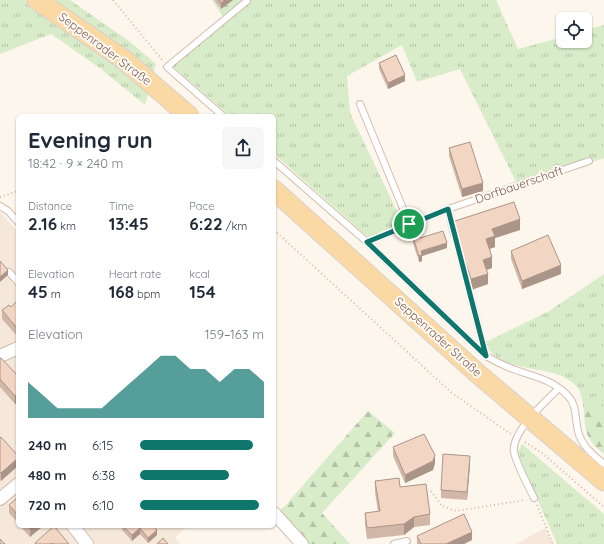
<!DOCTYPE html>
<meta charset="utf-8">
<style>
body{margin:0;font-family:Quicksand,sans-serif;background:#f6f6f7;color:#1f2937;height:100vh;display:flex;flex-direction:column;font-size:15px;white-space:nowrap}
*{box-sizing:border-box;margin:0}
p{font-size:13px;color:#747a83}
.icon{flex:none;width:22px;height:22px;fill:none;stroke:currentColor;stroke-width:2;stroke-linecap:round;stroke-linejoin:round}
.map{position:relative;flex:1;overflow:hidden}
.details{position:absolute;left:16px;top:114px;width:260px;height:414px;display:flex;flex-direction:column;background:#fff;border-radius:6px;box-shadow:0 1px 3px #0004}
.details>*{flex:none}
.controls{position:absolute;left:556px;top:12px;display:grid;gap:8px}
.controls a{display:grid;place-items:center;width:36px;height:36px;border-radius:6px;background:#fff;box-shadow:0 1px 3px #0004;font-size:20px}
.pin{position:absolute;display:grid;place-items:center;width:34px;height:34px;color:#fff;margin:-17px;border:2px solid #fff;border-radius:50%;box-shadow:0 1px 4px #0007}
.round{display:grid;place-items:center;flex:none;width:42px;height:42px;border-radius:6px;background:#f6f6f7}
.headline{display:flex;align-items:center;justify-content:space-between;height:68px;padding:0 12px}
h1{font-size:22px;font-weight:700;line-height:30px}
.figures{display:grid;grid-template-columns:repeat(3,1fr);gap:6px;height:68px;padding:4px 12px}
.figures div{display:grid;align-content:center}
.figures b{font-size:17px;font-weight:700}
.figures small{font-size:11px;font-weight:400}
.figures p{font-size:11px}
.chart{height:112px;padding:8px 12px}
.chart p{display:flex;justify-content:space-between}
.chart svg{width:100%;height:72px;margin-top:4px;fill:#0f766e;opacity:.7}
ul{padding:0 12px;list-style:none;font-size:13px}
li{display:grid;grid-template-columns:64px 48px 1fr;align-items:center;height:30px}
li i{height:10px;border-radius:5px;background:#0f766e}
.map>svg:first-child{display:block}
.residential{fill:#f5e8da}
.grass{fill:url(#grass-tufts)}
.forest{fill:url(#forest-firs)}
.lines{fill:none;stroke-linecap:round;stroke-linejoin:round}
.lane-casing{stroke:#d1beb0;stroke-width:8}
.street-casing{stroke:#d1beb0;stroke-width:14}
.primary-casing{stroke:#dad1cd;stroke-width:21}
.path{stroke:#d9b8a5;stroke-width:2;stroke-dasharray:1 3;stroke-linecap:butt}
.lane{stroke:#fff;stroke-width:6}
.street{stroke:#fff;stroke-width:12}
.primary{stroke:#fbd9a5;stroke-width:19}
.wall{fill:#d1b7a8}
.shaded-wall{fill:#aa9588}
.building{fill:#f3d5c3;stroke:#aa9588}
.route-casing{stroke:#fff;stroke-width:8}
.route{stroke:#0f766e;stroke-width:5}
.labels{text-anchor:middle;stroke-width:4;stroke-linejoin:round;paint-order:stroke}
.street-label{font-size:12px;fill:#7a5c4d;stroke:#fffaf3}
</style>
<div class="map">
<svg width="604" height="544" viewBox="0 0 604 544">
<defs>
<pattern id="grass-tufts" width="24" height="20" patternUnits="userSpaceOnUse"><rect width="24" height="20" fill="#d8ecc9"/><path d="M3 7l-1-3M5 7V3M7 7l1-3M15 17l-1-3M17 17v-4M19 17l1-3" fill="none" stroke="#b4c2a5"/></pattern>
<pattern id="forest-firs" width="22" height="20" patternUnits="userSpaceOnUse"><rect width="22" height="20" fill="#d8ecc9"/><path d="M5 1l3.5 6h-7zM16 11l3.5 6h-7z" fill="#b4c2a5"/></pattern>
</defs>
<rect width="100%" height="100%" fill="#fdf6ec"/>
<!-- residential -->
<path class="residential" d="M0,212L18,232V526H188L175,537L180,544H0Z
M545,528L554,544H516Z"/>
<!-- grass -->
<path class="grass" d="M0,0H25L47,14L149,90L145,105L101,69L51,34L0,54Z
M50,0H70L129,41L156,64L153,76Z
M246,0H496L518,49L563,37V41H585V30L604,25V158L519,188L460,69L417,82L402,45L347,76L350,113L403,224L370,239L274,154V116H230L168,62Z
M604,274V406L584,411C583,405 582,398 580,392C566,364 518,375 494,355C490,352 488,346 486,342L549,311Z
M522,444L604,514V544H557L517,453Z"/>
<!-- forest -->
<path class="forest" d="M212,0H246L223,17Z
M604,406V454C587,441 585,432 584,411Z
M368,411L395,433L322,513L350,544H308L277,512L284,507Z"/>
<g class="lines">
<!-- lane casing -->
<g class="lane-casing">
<path id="lane" d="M360,104L409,223
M223,116L167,67L247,1
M274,161L367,242L486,356C493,360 500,364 508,367C529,376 552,378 568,396C577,405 575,419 578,431C581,445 593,455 604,464
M0,206L8,211L18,222
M448,209L454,234
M367,242L448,209L589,161
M459,251L486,356
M9,272L18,282
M534,498C528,485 517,466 514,452C511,432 546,401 559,388
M394,544L407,541"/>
</g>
<!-- street casing -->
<g class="street-casing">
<path id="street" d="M0,356L18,348
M0,499L18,484
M274,513L302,544
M73,526L87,544"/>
</g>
<!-- primary casing -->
<g class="primary-casing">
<path id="primary" d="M37,0L123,59L189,116
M274,190L477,373L604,481"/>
</g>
<!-- path -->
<path class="path" d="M113,0L163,61
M0,197L18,191
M274,230L452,393L511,434
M525,442L542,453L604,507
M431,491L442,506L456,511L525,500
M537,505L553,544"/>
<!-- lane -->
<use href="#lane" class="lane"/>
<!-- street -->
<use href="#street" class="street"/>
<!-- primary -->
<use href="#primary" class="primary"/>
</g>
<!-- wall -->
<path class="wall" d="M214,0H233L221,9Z
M379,63L405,81L388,89L379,69Z
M449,148L483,191L462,197L449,156Z
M452,222L520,230L495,238V247L490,249L492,268L486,270L488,284L471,290L452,233Z
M413,237L420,238L447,248L422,256V261L419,262L413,243Z
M511,251L561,274L522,289L511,259Z
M18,300V335L17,336L2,319V310L11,307Z
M0,358L18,376V401L15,404L0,387Z
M0,438L18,456L1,481L0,480Z
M393,447L435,463L433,470L405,483L393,456Z
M470,464L467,500L441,498V490Z
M375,481L400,487L430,514V525L414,527L404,535L367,539L365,524V513L378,512L375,492Z
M18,497V523L9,513V505Z
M20,526H43L30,537Z
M122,526H153L157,535L148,543L140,534L132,541L122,530Z
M417,536L472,540L464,544H417Z"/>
<!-- shaded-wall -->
<path class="shaded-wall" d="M225,0H233L221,9V3Z
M405,75V81L388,89V83Z
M483,183V191L462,197V189Z
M520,219V230L495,238V247L486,250V239L492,229Z
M447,243V248L422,256V261L419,262V256L421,251Z
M492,257V268L483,271V260Z
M561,265V274L522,289V281Z
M8,270V275L0,282V277Z
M488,274V284L471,290V279Z
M18,393V401L15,404V396Z
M435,455V463L433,470L405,483V475Z
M470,456V464L467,500V492Z
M18,458V466L1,481V473Z
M414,517V527L404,535V524Z
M34,526H43L30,537V529Z
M140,528V534L132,541V535Z
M157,530V535L148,543V538Z
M472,532V540L464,544H446Z"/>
<!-- building -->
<path class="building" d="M219,0H225L221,3Z
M396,55L405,75L388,83L379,63Z
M470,142L483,183L462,189L449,148Z
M514,202L520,219L492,229L495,236L486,239L492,257L483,260L488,274L471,279L452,222Z
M443,231L447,243L421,251L422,255L419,256L413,237L419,235L420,238Z
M548,235L561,265L522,281L511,251Z
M0,261L8,270L0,277Z
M18,300V327L17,328L2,310L9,305L11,307Z
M0,358H1L18,376V393L15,396L0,379Z
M424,434L435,455L433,461L405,475L393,447Z
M1,437L18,456V458L1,473L0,472V438Z
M443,454L470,456L467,492L441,490Z
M399,478L400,487L426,484L430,514L414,517L404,524L367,528L365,513L380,511L375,481Z
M18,497V515L9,505Z
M464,514L472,532L446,544H421L417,536Z
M27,526H34L30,529Z
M54,526L69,544H53L52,543L51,544H36L35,543Z
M123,526H153L157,530L148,538L140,528L132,535Z
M163,538L168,544H157Z
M0,539L5,544H0Z"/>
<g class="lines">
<!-- route casing -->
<g class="route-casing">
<path id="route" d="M448,209L486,356L367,242Z"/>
</g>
<!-- route -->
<use href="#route" class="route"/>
</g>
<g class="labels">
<!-- street labels -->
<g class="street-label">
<text transform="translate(105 49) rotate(37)" y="4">Seppenrader Straße</text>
<text transform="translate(519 185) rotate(-19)" y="4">Dorfbauerschaft</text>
<text transform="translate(438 337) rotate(42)" y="4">Seppenrader Straße</text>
</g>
</g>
</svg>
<div class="controls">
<a><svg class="icon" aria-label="locate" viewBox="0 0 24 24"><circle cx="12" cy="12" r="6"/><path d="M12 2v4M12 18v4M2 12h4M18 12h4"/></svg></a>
</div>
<div class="pin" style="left:409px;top:224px;background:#1e9e55"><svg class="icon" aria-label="arrive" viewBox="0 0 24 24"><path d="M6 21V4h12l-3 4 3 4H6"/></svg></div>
<section class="details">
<div class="headline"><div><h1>Evening run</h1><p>18:42 · 9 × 240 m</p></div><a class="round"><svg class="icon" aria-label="share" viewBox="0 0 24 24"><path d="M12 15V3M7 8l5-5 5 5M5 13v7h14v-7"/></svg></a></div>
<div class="figures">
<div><p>Distance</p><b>2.16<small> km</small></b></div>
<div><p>Time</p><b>13:45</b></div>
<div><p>Pace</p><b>6:22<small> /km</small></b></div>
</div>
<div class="figures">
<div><p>Elevation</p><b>45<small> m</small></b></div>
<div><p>Heart rate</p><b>168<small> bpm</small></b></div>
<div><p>kcal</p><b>154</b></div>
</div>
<div class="chart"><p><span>Elevation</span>159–163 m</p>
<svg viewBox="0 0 160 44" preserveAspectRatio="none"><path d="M0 44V22L10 30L20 38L30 38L40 38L50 38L60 30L70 22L80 14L90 6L100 6L110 14L120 14L130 22L140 14L150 14L160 22V44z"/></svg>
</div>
<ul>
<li><b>240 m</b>6:15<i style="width:91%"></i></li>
<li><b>480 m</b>6:38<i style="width:72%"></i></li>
<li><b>720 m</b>6:10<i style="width:96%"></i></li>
</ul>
</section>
</div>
